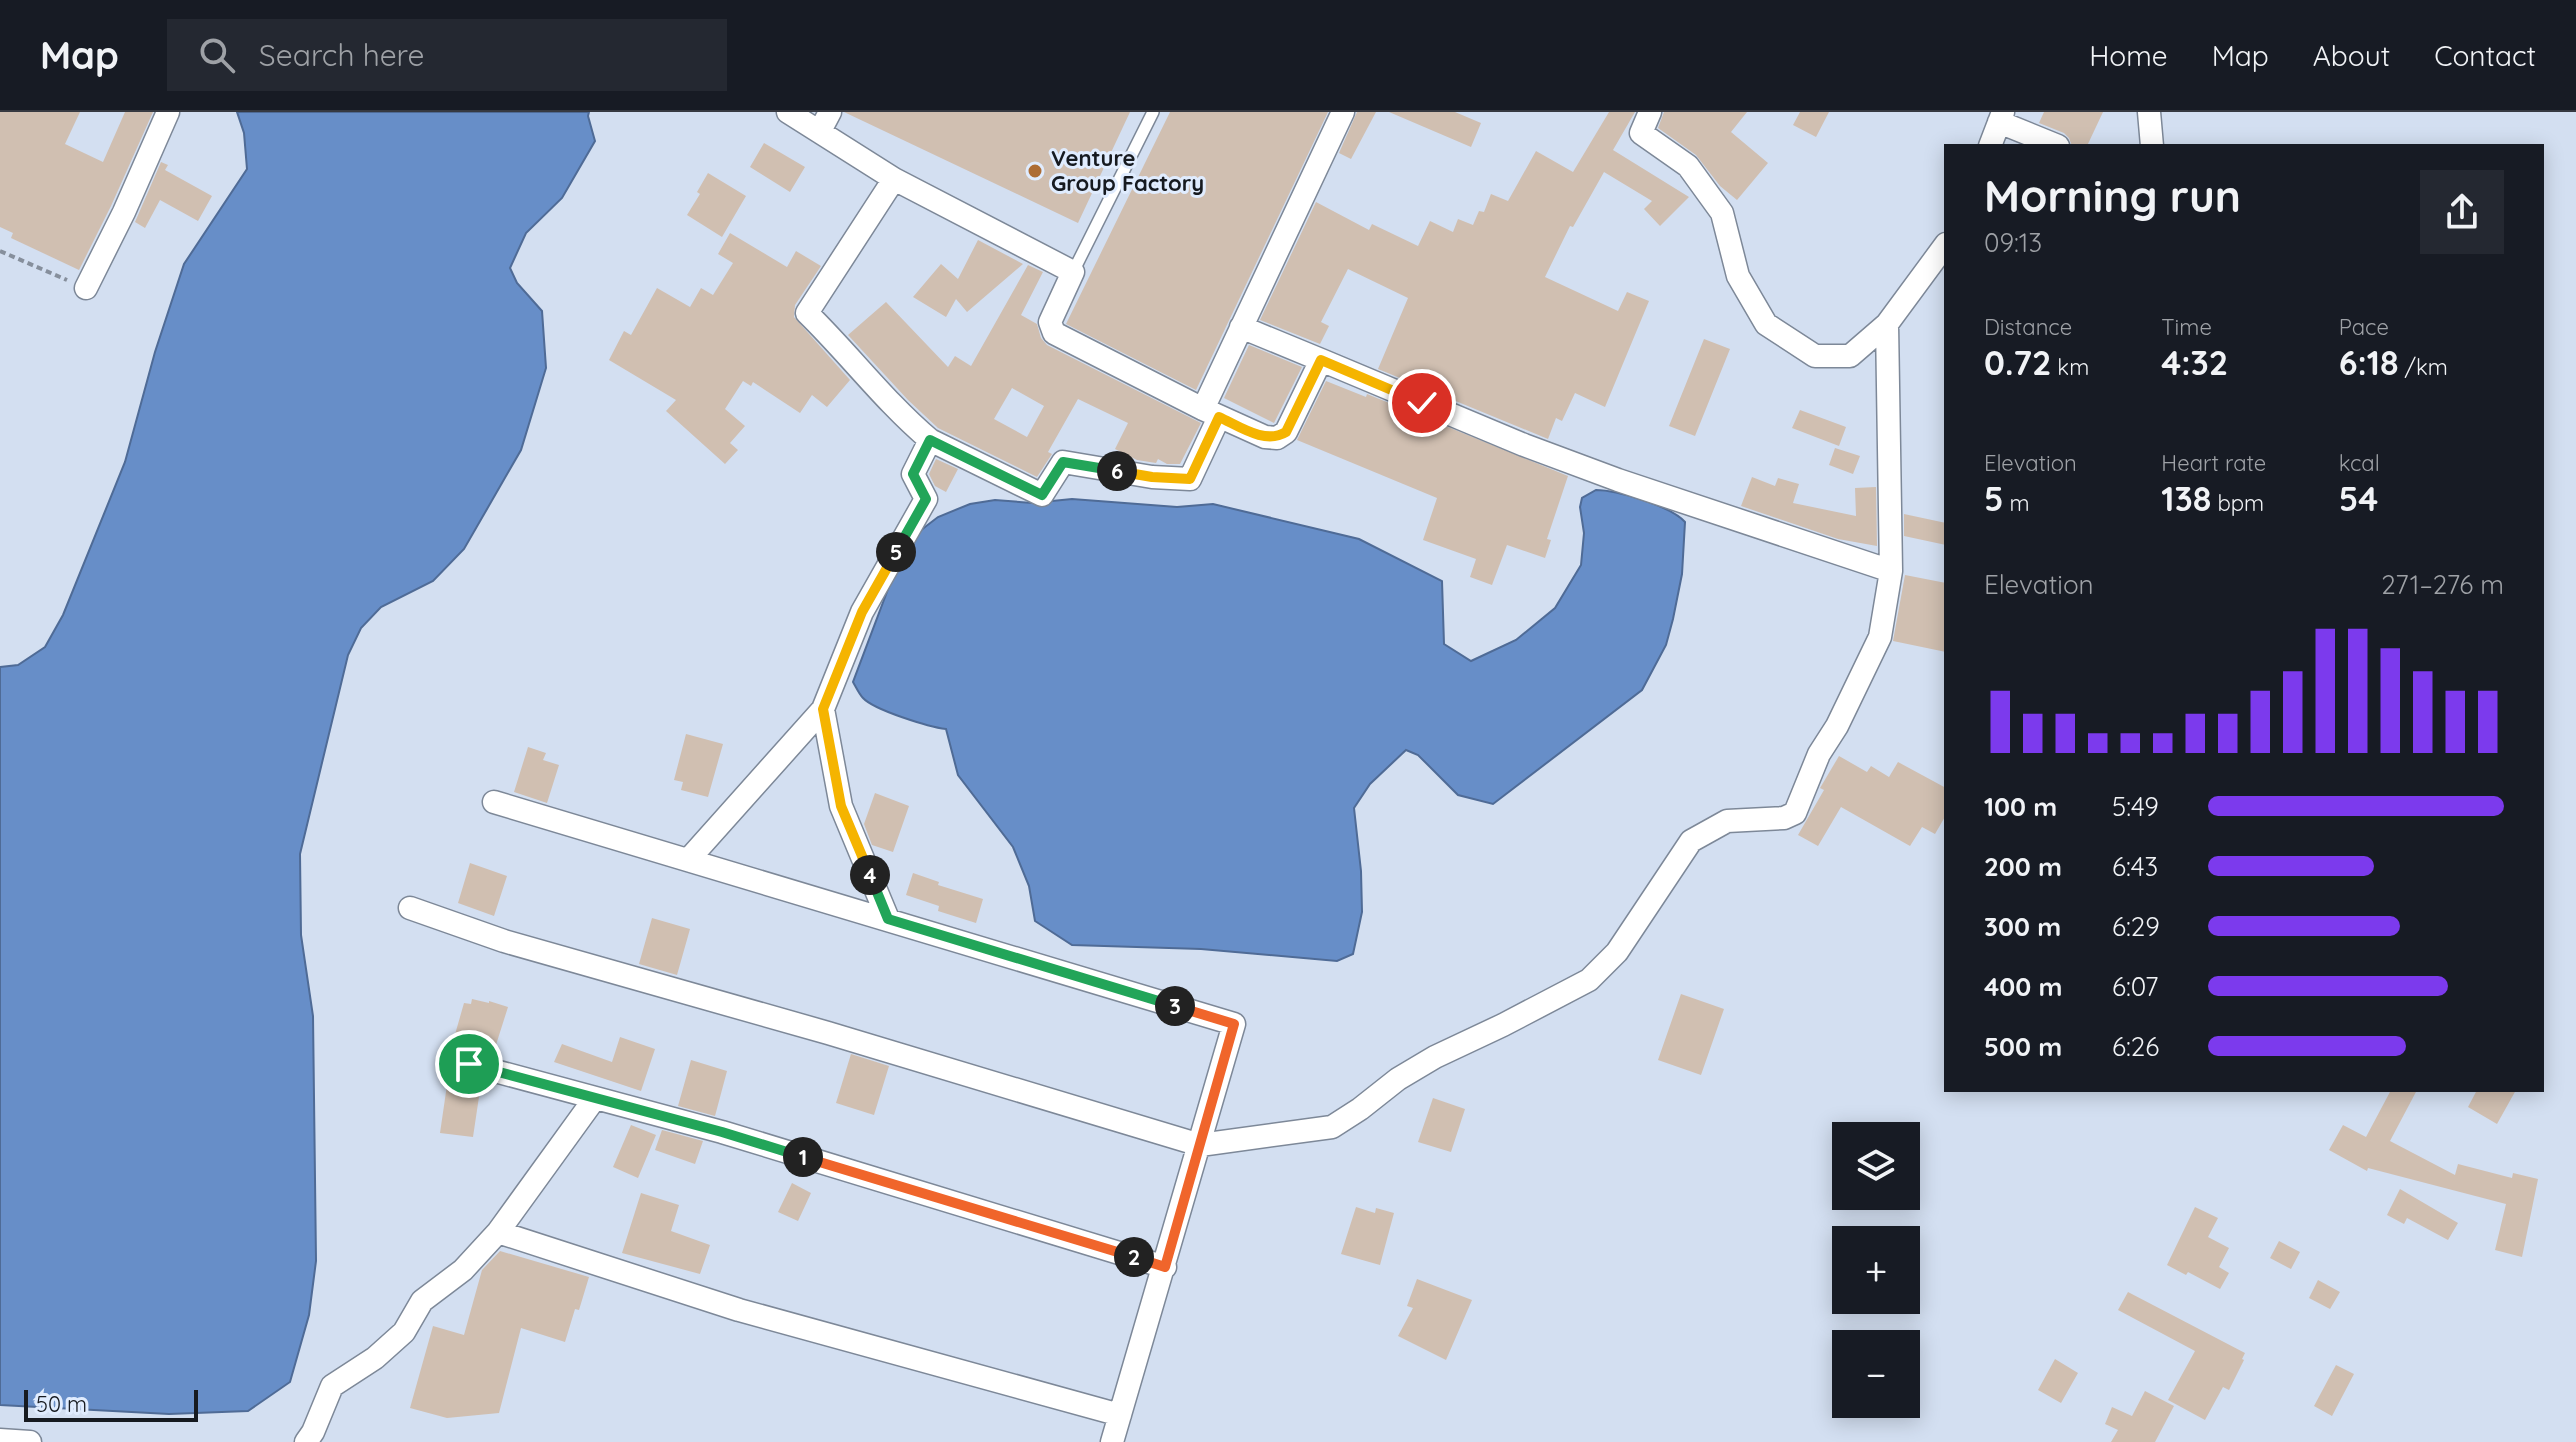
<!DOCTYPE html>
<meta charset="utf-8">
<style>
body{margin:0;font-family:Quicksand,sans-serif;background:#242831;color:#f1f3f6;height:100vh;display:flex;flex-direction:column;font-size:30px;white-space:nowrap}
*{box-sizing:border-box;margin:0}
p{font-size:26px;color:#9ea1a6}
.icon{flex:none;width:44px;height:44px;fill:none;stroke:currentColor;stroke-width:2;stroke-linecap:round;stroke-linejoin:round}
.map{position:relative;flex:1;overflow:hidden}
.panel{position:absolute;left:1944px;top:32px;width:600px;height:948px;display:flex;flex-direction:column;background:#171b24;border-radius:0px;box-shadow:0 4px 20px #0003}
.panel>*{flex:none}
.buttons{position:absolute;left:1832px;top:1010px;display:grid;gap:16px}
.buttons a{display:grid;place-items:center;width:88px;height:88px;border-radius:0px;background:#171b24;box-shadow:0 4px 20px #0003;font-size:40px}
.scale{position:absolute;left:24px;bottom:20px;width:174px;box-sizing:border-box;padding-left:8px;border:4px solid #161a20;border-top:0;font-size:22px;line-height:28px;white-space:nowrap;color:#161a20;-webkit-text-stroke:6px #e0ecfe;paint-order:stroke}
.pin{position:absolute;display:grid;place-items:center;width:68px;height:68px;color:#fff;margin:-34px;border:4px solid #fff;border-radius:50%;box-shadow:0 2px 8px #0007}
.km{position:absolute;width:40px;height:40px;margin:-20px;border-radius:50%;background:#222;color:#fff;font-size:22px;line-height:40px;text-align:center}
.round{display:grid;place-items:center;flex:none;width:84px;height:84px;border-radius:0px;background:#242831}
.head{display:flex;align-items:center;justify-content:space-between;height:136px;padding:0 40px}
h1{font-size:44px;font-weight:700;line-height:60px}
.metrics{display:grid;grid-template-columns:repeat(3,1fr);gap:12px;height:136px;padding:8px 40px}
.metrics div{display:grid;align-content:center}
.metrics b{font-size:34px;font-weight:700}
.metrics small{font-size:22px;font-weight:400}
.metrics p{font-size:22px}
.chart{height:224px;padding:16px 40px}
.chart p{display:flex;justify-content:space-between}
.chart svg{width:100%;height:144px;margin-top:8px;stroke:#7c3aed;stroke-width:6}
ul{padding:0 40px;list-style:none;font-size:26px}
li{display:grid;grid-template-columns:128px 96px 1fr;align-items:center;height:60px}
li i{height:20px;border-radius:10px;background:#7c3aed}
header{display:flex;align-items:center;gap:48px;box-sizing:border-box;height:112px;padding:0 40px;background:#171b24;border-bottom:2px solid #363941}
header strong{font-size:38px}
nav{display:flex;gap:44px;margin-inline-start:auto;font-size:28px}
.search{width:560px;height:72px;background:#242831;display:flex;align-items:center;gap:20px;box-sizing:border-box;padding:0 28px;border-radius:0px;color:#9ea1a6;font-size:30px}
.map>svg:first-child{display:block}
.water{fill:#678ec8;stroke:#4f6b96;stroke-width:2}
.building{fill:#d0bfb1;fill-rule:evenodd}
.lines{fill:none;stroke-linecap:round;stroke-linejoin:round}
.lane-casing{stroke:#7d8898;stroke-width:14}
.street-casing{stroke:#7d8898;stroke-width:25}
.path{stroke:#868f9c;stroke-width:4;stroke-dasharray:6 4;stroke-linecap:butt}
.lane{stroke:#fff;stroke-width:11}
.street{stroke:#fff;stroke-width:22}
.split-1-casing{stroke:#fff;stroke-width:16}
.split-2-casing{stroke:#fff;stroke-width:16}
.split-3-casing{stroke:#fff;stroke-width:16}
.split-4-casing{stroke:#fff;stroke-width:16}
.split-5-casing{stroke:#fff;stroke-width:16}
.split-6-casing{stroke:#fff;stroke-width:16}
.split-7-casing{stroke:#fff;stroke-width:16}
.split-1{stroke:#22a559;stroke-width:10}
.split-2{stroke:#f0652b;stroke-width:10}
.split-3{stroke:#f0652b;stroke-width:10}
.split-4{stroke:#22a559;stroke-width:10}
.split-5{stroke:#f5b400;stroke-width:10}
.split-6{stroke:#22a559;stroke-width:10}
.split-7{stroke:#f5b400;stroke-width:10}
.poi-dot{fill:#ad6d35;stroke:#e0ecfe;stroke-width:3}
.labels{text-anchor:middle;stroke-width:6;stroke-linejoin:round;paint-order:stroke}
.poi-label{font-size:22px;font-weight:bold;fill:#161a20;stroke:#e0ecfe;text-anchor:start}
</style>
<header>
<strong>Map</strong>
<div class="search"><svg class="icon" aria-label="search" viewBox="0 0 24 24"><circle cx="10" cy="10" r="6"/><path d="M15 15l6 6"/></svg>Search here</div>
<nav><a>Home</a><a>Map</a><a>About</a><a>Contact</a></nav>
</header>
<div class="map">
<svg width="2576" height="1330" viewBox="0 0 2576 1330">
<rect width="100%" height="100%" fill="#d3dff1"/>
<!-- water -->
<path class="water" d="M237,0H589L588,4L595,29L562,86L526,121L510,156L517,171L542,199L546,256L521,338L464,437L433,469L381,495L361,516L348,543L300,742L301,823L313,904L316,1149L309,1203L290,1270L248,1299L169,1302L0,1293V555L18,553L45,535L63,503L125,350L155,240L184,152L247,57L244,21Z
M1596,378C1616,378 1671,394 1685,410L1682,462L1673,507L1666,533L1642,578L1493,692L1458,683L1418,643L1406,638L1370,672L1354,696L1361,759L1362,800L1353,842L1337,849L1201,837L1072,833L1035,809L1029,774L1013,735L958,663L946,617C929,615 874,598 863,586C859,582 856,575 853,570L893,464L916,422L938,405L970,392L995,388L1032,391L1072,387L1177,395L1213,392L1359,427L1442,469L1444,532L1471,549L1516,528L1555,496L1581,453L1584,421L1580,395L1582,386Z"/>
<!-- building -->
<path class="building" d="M0,0H80L65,32L103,50L125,0H153L111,94L79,158L11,126L13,121L0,115Z
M844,0H1130L1078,111Z
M1170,0H1328L1196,278L1066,212Z
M1357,0H1376L1351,47L1339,41Z
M1389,0H1455L1481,11L1471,35Z
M1609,0H1635L1613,38L1689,85L1660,114L1644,97L1652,89L1604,60L1573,115L1570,114L1545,165L1618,199L1627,180L1649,189L1605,295L1575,281L1562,309L1556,306L1548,327L1378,257L1408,186L1348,157L1321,210L1329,214L1320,232L1260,208L1316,90L1369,118L1372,112L1418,134L1430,109L1453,120L1458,107L1473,113L1479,99L1484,100L1491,82L1508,89L1536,39L1573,60Z
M1664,0H1747L1731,20L1768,51L1737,88L1720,74L1696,43L1658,16Z
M1800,0H1829L1816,25L1793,13Z
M2044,0H2103L2087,34H2072L2069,26L2064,21L2039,11Z
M764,31L805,55L790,80L750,55Z
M161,50L168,53L165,58L212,84L198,109L160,88L145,116L135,110Z
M708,61L746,84L722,125L687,103L700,82L697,80Z
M730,121L787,155L796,139L821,154L795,193L794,205L850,268L827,295L812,283L800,301L753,270L751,274L743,269L725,297L745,314L730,331L738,338L725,352L666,299L676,288L609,248L624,219L631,223L657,176L690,195L701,176L713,183L733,151L718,142Z
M978,128L1023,152L967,200L956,187L946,205L913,185L941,152L958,167Z
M1028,153L1043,160L1021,203L1037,212L1041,226L1047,233L1201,311L1180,352H1167L1158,347L1156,351L1137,348L1115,337L1128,311L1078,287L1048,340L1052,342L1037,365L938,316L908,288L848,223L886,190L948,255L955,244L971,254ZM1012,276L1044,294L1027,325L994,307Z
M1704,227L1730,237L1695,324L1669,314Z
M1249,233L1302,255L1274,311L1224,286Z
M1326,269L1366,285L1367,282L1568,364L1547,427L1551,428L1545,446L1507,433L1492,473L1470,465L1476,447L1423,428L1437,386L1297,328Z
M1800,298L1846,315L1839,334L1792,316Z
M1835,336L1860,344L1853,362L1829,353Z
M936,347L958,357L946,380L935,374L929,362Z
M1752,365L1775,374L1778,366L1799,372L1793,391L1856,404L1855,376L1876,375L1877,434L1838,427L1741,394Z
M1904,402L1946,411V433L1904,424Z
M1905,463L1946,471V540L1893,529Z
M686,622L723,632L708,685L681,678L683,670L674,668Z
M528,635L546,641L543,648L559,653L547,691L514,680Z
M1839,644L1867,660L1871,654L1889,665L1898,650L1946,676V703L1935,722L1922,715L1910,734L1841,695L1818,734L1798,723L1824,678L1820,676Z
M875,681L909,694L893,740L872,733L864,712Z
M470,751L507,764L494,804L458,791Z
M913,761L939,770L938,773L983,787L976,811L938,799L939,794L906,783Z
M652,806L690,817L677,863L639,852Z
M1681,882L1724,897L1701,963L1658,948Z
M472,887L489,891V889L508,895L495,936L454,926L464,891L471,892Z
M620,925L655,937L641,979L554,950L562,932L612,950Z
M851,942L889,954L874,1003L836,991Z
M691,948L727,959L715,1004L678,994Z
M447,973L480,978L473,1025L440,1021Z
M2391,978H2417L2390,1029L2455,1063L2458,1052L2512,1066L2513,1061L2538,1067L2522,1145L2495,1138L2506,1092L2368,1056L2367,1059L2329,1038L2343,1013L2366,1025Z
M2477,978H2516L2497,1012L2468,995Z
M1433,986L1465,997L1451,1040L1418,1030Z
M631,1013L656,1023L638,1066L613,1055Z
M662,1018L703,1029L695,1052L655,1038Z
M792,1071L811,1081L798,1109L778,1100Z
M2400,1077L2458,1111L2448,1128L2407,1106L2404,1112L2387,1103Z
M641,1081L679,1093L671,1119L710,1133L700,1162L622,1141Z
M1356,1095L1375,1101L1376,1096L1394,1101L1380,1153L1341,1142Z
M2195,1095L2218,1106L2208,1125L2229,1136L2219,1155L2229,1161L2220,1177L2188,1160L2186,1163L2167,1153Z
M2279,1129L2300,1140L2291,1157L2270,1146Z
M500,1139L589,1165L579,1198L575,1197L565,1230L521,1216L499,1301L447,1306L410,1296L433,1214L464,1223L482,1158Z
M1417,1167L1472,1188L1446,1248L1398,1224L1413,1196L1407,1194Z
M2318,1168L2340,1180L2330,1197L2309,1186Z
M2128,1180L2245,1241L2242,1247L2244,1248L2229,1278L2223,1275L2205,1308L2168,1288L2195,1239L2118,1198Z
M2055,1247L2078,1261L2061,1291L2038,1278Z
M2336,1253L2354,1262L2332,1304L2314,1294Z
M2145,1279L2174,1294L2155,1330H2111L2118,1318L2105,1312L2112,1295L2132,1304Z"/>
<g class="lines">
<!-- lane casing -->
<g class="lane-casing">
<path id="lane" d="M1073,160L1153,0"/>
</g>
<!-- street casing -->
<g class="street-casing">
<path id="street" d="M1650,0L1641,21L1688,54L1722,101L1738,164L1766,212L1815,244H1850L1887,212
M2149,0L2152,34
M1999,10L2058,34
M820,19L830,0
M1990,34L2003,0
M86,176L124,100L168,0
M1241,215L1321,248
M1203,297L1343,0
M930,328L1042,383L1063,350L1152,365L1190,367L1219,305
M1891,459L1887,212L1946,132
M494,690L1234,912L1112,1330
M689,747L823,597
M410,796L504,829L828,921L1200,1033L1332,1015L1360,997L1398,967L1435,945L1503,913L1589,868L1617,840L1691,729L1727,709L1784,706L1795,701L1819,642L1837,614L1880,525L1891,459L1618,368L1524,333L1321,248L1286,320L1277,326L1265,325L1203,297L1054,221L1050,210L1073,160L894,67L788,0
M888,807L841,694L823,597L862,500L926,387L913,362L930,328C885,290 849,242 807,201L894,67
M469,952L722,1020L1165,1155
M498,1120L739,1198L1120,1303
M0,1328L30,1330
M306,1330L313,1320L332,1274L375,1246L404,1220L422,1189L463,1158L498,1120L595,986"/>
</g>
<!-- path -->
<path class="path" d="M0,139L67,168"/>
<!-- lane -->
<use href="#lane" class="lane"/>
<!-- street -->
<use href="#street" class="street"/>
</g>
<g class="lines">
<!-- split-1 casing -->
<g class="split-1-casing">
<path id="split-1" d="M469,952L722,1020L803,1045"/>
</g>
<!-- split-2 casing -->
<g class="split-2-casing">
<path id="split-2" d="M803,1045L1134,1145"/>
</g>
<!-- split-3 casing -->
<g class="split-3-casing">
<path id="split-3" d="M1134,1145L1165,1155L1234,912L1175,894"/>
</g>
<!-- split-4 casing -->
<g class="split-4-casing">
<path id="split-4" d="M870,763L888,807L1175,894"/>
</g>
<!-- split-5 casing -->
<g class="split-5-casing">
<path id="split-5" d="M870,763L841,694L823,597L862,500L896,440"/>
</g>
<!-- split-6 casing -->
<g class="split-6-casing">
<path id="split-6" d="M896,440L926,387L913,362L930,328L1042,383L1063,350L1117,359"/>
</g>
<!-- split-7 casing -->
<g class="split-7-casing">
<path id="split-7" d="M1117,359L1152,365L1190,367L1219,305C1239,314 1265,333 1286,320L1321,248L1422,291"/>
</g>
<!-- split-1 -->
<use href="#split-1" class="split-1"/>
<!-- split-2 -->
<use href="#split-2" class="split-2"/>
<!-- split-3 -->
<use href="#split-3" class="split-3"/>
<!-- split-4 -->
<use href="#split-4" class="split-4"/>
<!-- split-5 -->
<use href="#split-5" class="split-5"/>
<!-- split-6 -->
<use href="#split-6" class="split-6"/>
<!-- split-7 -->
<use href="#split-7" class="split-7"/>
</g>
<!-- markers -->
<circle class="poi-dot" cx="1035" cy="59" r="8"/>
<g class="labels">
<!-- poi labels -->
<g class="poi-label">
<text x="1051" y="54">Venture<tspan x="1051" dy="25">Group Factory</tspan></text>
</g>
</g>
</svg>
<div class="buttons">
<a><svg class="icon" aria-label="layers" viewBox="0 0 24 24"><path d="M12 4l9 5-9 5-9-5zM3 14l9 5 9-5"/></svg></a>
<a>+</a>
<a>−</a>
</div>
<div class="scale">50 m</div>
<div class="pin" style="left:469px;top:952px;background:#1e9e55"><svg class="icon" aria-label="arrive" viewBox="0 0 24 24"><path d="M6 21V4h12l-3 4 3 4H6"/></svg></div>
<div class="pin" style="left:1422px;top:291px;background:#d93025"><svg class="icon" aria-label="check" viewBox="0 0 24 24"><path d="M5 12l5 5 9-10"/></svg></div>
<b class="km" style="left:803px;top:1045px">1</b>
<b class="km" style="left:1134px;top:1145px">2</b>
<b class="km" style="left:1175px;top:894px">3</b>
<b class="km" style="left:870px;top:763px">4</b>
<b class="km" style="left:896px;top:440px">5</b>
<b class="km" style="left:1117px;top:359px">6</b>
<section class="panel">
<div class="head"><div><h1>Morning run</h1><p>09:13</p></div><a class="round"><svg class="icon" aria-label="share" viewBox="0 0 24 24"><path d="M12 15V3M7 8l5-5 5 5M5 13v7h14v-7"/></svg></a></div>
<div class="metrics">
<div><p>Distance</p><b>0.72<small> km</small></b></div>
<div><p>Time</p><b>4:32</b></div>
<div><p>Pace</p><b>6:18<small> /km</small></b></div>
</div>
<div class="metrics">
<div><p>Elevation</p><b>5<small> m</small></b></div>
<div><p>Heart rate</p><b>138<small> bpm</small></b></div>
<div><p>kcal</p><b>54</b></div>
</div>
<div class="chart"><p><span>Elevation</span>271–276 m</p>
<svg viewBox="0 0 160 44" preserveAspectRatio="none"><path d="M5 44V25M15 44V32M25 44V32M35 44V38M45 44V38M55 44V38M65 44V32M75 44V32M85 44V25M95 44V19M105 44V6M115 44V6M125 44V12M135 44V19M145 44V25M155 44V25"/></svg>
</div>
<ul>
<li><b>100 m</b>5:49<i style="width:100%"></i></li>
<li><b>200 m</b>6:43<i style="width:56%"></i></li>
<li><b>300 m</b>6:29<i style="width:65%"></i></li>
<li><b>400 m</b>6:07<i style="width:81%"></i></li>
<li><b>500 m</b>6:26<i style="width:67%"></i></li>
</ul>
</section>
</div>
